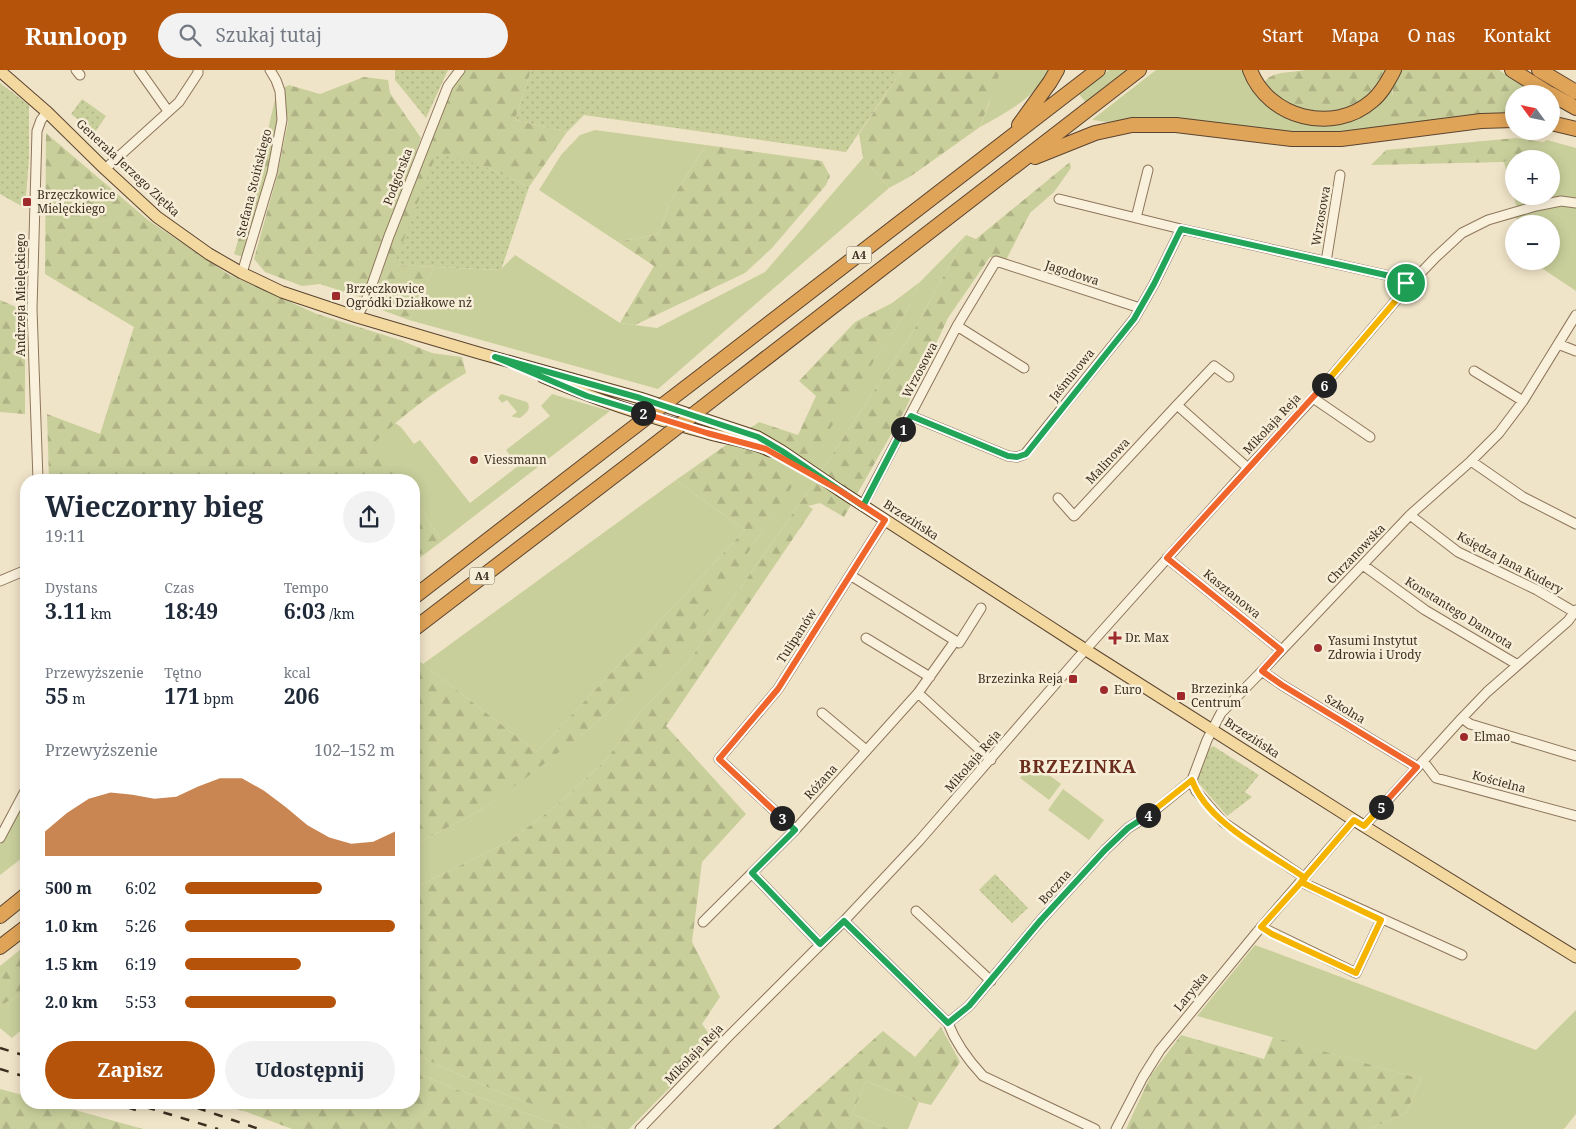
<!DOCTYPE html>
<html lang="pl">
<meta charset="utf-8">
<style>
body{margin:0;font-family:"Noto Serif",serif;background:#f2f2f3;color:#1f2937;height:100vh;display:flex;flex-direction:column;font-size:19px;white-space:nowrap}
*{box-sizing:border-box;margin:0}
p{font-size:16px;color:#747a83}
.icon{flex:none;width:28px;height:28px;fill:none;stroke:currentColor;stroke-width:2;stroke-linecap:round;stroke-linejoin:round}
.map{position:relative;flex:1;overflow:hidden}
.sheet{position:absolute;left:20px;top:404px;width:400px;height:635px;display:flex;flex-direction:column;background:#fff;border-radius:20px;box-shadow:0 2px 12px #0003}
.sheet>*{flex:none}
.needle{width:32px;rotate:303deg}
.buttons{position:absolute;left:1505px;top:15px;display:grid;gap:10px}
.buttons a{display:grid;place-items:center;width:55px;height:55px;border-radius:50%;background:#fff;box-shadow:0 2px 12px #0003;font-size:25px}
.pin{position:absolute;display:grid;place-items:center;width:42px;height:42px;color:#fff;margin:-21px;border:2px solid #fff;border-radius:50%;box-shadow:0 1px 5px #0007}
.km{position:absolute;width:25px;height:25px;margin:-12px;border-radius:50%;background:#222;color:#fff;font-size:14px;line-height:25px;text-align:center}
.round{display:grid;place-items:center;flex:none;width:52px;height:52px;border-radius:26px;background:#f2f2f3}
.head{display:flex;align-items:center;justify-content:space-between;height:85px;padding:0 25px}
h1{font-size:28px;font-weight:700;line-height:38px}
.stats{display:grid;grid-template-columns:repeat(3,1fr);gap:8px;height:85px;padding:5px 25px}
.stats div{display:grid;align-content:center}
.stats b{font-size:21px;font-weight:700}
.stats small{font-size:14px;font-weight:400}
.stats p{font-size:14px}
.chart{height:140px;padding:10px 25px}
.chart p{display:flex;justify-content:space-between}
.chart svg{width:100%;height:90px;margin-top:5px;fill:#b45309;opacity:.7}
.action{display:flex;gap:10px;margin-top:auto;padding:10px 25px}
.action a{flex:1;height:58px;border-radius:30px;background:#b45309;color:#fff;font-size:20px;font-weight:700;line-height:58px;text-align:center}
.action a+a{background:#f2f2f3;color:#1f2937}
ul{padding:0 25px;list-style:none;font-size:16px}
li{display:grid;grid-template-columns:80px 60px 1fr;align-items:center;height:38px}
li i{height:12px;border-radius:6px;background:#b45309}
header{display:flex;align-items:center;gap:30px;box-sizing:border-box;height:70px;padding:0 25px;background:#b45309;color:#fff}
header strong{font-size:24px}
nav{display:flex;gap:28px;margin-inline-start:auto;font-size:18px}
.search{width:350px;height:45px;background:#f2f2f3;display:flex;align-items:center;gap:12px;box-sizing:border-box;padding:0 18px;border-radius:28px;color:#747a83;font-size:19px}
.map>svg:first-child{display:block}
.grass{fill:#c9cf9b;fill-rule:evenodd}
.forest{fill:url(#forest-firs)}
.park{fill:url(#park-dots)}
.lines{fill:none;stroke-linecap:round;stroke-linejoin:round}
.minor-casing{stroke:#8d765c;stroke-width:11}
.major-casing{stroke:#5b4430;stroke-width:13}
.highway-casing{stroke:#5b4430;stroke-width:16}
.minor{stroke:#faf1dc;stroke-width:9}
.major{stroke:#f3d9a0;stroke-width:11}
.highway{stroke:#e0a458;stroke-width:14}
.rail{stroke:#3d2e20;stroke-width:2.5;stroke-dasharray:9 9;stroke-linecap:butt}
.highway-bridge-casing{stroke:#5b4430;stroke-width:16;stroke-linecap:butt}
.highway-bridge{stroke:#e0a458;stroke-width:14}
.split-1-casing{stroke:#fff;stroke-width:10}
.split-2-casing{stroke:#fff;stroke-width:10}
.split-3-casing{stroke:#fff;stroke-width:10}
.split-4-casing{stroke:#fff;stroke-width:10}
.split-5-casing{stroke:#fff;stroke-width:10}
.split-6-casing{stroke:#fff;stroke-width:10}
.split-7-casing{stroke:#fff;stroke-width:10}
.split-1{stroke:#22a559;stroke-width:6}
.split-2{stroke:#22a559;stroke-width:6}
.split-3{stroke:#f0652b;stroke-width:6}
.split-4{stroke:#22a559;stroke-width:6}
.split-5{stroke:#f5b400;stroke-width:6}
.split-6{stroke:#f0652b;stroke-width:6}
.split-7{stroke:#f5b400;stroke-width:6}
.poi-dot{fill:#9e2a2b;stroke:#f7eed8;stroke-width:2}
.labels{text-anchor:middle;stroke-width:5;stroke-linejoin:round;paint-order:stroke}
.shield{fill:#f7eed8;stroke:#756857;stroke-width:1}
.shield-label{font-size:11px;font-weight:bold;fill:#3d2e20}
.street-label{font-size:12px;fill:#3d2e20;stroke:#f7eed8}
.poi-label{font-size:12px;fill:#3d2e20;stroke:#f7eed8;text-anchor:start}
.district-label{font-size:18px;font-weight:bold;letter-spacing:1px;fill:#6b2e1e;stroke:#f7eed8}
</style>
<header>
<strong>Runloop</strong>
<div class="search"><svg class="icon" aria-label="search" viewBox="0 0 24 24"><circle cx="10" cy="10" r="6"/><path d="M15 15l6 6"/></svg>Szukaj tutaj</div>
<nav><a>Start</a><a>Mapa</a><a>O nas</a><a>Kontakt</a></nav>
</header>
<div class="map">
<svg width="1576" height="1059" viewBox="0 0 1576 1059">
<defs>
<pattern id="forest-firs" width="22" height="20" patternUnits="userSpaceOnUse" patternTransform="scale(1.25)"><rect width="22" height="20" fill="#c9cf9b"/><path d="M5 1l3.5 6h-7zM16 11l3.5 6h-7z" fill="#aeb285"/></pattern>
<pattern id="park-dots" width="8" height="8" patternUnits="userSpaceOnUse" patternTransform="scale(1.25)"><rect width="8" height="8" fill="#c9cf9b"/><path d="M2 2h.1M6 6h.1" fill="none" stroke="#aeb285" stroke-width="1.8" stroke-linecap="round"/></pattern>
</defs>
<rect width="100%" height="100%" fill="#f0e4c8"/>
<!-- grass -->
<path class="grass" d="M996,0H1048C1035,29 1006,42 980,57L989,34Z
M1109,0H1130L1087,34L1078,23Z
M1156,0H1245L1250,11L1392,14L1394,59L1330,65L1141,50L1107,52L1093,50V49Z
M595,60L706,75L671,130L659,164L618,172L539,120L561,85L580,65Z
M1547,70L1576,78V221L1531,191H1551V154H1516L1517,138L1504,92ZM1514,89H1551V126H1514Z
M863,88L889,118L658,319L409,250L434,197L500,200L515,185L620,253L657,258L765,202Z
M966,165L914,260L805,426L689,591L637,646L607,689L556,736L508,772L414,818V775L483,739L589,659L623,628L755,472L904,245L920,212Z
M501,324L527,332C532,339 526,343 520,348L513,347L512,346L517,342L507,330L502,333L498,328Z
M552,324L610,341L442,471L414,429V410H401L375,371L395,353L401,357L414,374L420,370L470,433L518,396L506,380L550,346L541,336Z
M676,410L745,460L537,682L423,594Z
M1032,692L1061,714L1049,730L1020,708Z
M1063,719L1104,750L1089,770L1048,740Z
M26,726V785L0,805V775Z
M1255,875L1536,980L1576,940V1044L1564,1059H1369L1406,1043L1421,1009L1197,946Z
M26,921V956L12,968L0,958V936Z
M414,984L503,1024L604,1059H572L452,1018L414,1001Z
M866,1011L919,1032L908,1059H889L852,1044Z"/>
<!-- forest -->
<path class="forest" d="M466,0H531L515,50L567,62L529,117L484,96L395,195L434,197L409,250L371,236L400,148L449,21Z
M902,0H1001L980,57L911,106L889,118L863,88L859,64Z
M1305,0H1390L1364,32L1325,44L1291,37L1263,15C1269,0 1292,3 1305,0Z
M1399,0H1499L1534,24H1514V42L1464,46L1394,59L1393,51L1383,52L1372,50L1393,24L1392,14Z
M364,7L388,10L390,23L421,68L364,224L360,227L320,214L302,216L265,202L254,189L277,106L288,52L283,18L289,15L320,24Z
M277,21V55L267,108L243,187L234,184L258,103Z
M46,63L148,150L228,204L317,244L400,270L432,283L462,287L466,303C433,322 403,345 376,371L401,410H49L47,344L100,364L134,257L45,204Z
M1516,68L1543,72L1504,92L1371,95L1386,80Z
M706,75L822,91L830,106L826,115L772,178L745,203L635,255L620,253L654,196L618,172L659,164L671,130Z
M1070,92L1071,98L1054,122L1030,143L1006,190L990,187L948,248L905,340L844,447L820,433L808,436L813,439L666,656L746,744L702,792L692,872L720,927L702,954L715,972L629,1059H604L582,1052L503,1024L414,984V818L508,772L556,736L607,689L637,646L689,591L805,426L914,260L966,165L976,169Z
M920,212L904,245L817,379L713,535L679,580L623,628L589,659L527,707L483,739L414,775V587L537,682L745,460L676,410L759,352L798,365L816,326L799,311L855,252L892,233Z
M0,230L25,241V344L0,342Z
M414,429L442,471L414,492Z
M26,875V921L0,936V896Z
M941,957L960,992L931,1035L919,1032L866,1011L852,1044L889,1059H773L883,961L915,987Z
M1181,965L1264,989L1273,967L1421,1009L1406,1043L1369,1059H1126L1151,1005Z
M414,1001L452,1018L572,1059H292L247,1042L213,1033L414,1032Z
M0,1019L26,1026V1032L50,1033L143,1059H0Z"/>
<!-- park -->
<path class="park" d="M395,0H448L426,48L395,10Z
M531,0H902L846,82L584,45L567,62L515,50Z
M0,13L29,35V88L25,138L0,124Z
M82,29L106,46L95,62L71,44Z
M437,82L484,96L529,117L501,200L394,195Z
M1213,676L1259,705L1245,722L1252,727L1227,746L1196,710L1209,679Z
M995,804L1028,838L1012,853L979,820Z"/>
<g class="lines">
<!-- minor casing -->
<g class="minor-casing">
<path id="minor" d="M76,0L80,5
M139,0L168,41
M105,99L179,32L198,3V0
M1059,129L1181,159L1390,206L1409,215
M1136,148L1148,100
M1326,192L1340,105
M242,203L272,103L282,50L280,21L276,10L270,0
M357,247L368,226L389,166L448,16L460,0
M957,256L1024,298
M1558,274L1576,281
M1474,301L1523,331
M1229,307L1214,296L1177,335L1248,398
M1313,328L1370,367
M911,346L1008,386L1017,387L1025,384L1134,249L1154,214L1181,159
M1471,391L1523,427L1576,454
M38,410L32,239L37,61L41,50L47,42
M1058,428L1074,446L1177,335
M863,435L957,256L996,191L1140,238
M1410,445L1458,482L1537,520L1576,543
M1167,488L1281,580
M1363,495L1425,540L1518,595
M850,505L959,573L981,538
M0,511L26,500
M866,568L930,607
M1262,601L1282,615L1417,697
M918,623L991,690
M822,643L866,680
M1462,648L1470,654L1576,686
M1423,691L1436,708L1576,746
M1364,756L1462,648L1487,622L1568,551L1576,540
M795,760L719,689L778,619L885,450
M0,768L26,719
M752,803L820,874
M1305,808L1223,752L1196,721L1192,710L1207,670L1221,643L1262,601L1410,445L1471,391L1499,363L1523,331L1576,245
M1301,812L1462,885
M916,841L991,911
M844,851L948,953C956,974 968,990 983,1006L1095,1059
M703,852L795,760L918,623L955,571
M1261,857L1356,903L1381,850
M948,953L969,936L1040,851L1105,780L1128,758L1149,745L1192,710
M640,1059L729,966L844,851L919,771L1078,588L1248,398L1313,328L1409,215L1436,187L1462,163L1488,150L1536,136L1561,131L1576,133
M1116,1059L1143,1007L1160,980L1257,862L1354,750"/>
</g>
<!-- major casing -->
<g class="major-casing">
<path id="major" d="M0,1L47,42L105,99L157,147L209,184L242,203L282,222L357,247L479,283L640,328L758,367L782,381L839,420L1086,580L1354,750L1576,887
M543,307C596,330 651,348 707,363C727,369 751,371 770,381"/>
</g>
<!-- highway casing -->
<g class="highway-casing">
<path id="highway" d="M1250,0C1268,48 1333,65 1372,31C1382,23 1388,11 1394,0
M1512,0L1550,24
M1539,0L1576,22
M1551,24L1576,38
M1551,53L1576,59
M1019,55L1050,12L1057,0
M1035,87L1095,63L1132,55H1176L1292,69H1341L1481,51L1514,50
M706,302L1098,0
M730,316L1139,0
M414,527L612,374
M414,559L640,386
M0,846L26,825
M0,877L26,857"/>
</g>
<!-- minor -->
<use href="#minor" class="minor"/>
<!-- major -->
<use href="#major" class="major"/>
<!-- highway -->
<use href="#highway" class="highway"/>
<!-- rail -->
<path class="rail" d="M0,978L26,986
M0,999L26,1007
M110,1032L136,1040
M129,1032L218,1059
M180,1032L259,1059"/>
<!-- highway-bridge casing -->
<g class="highway-bridge-casing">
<path id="highway-bridge" d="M612,374L706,302
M640,386L730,316"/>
</g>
<!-- highway-bridge -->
<use href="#highway-bridge" class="highway-bridge"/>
</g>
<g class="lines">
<!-- split-1 casing -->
<g class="split-1-casing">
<path id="split-1" d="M903,359L911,346L1008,386L1017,387L1026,384L1134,249L1154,214L1181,159L1390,206L1406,213"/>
</g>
<!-- split-2 casing -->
<g class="split-2-casing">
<path id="split-2" d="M643,343L587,326L495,287L640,328L758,367L782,381L863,436L903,359"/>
</g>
<!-- split-3 casing -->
<g class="split-3-casing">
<path id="split-3" d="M643,343L707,363L766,379L839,420L885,450L778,619L719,689L782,748"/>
</g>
<!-- split-4 casing -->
<g class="split-4-casing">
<path id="split-4" d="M782,748L795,760L752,803L820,874L844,851L948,953L969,936L1040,851L1105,780L1128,758L1148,745"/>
</g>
<!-- split-5 casing -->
<g class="split-5-casing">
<path id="split-5" d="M1148,745L1192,710C1207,753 1268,782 1305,808L1261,857L1272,864L1356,903L1381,850L1301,812L1354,750L1364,756L1381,737"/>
</g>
<!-- split-6 casing -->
<g class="split-6-casing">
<path id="split-6" d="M1324,315L1167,488L1281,580L1262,601L1282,615L1417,697L1381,737"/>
</g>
<!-- split-7 casing -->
<g class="split-7-casing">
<path id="split-7" d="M1324,315L1409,215L1406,213"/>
</g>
<!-- split-1 -->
<use href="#split-1" class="split-1"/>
<!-- split-2 -->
<use href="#split-2" class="split-2"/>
<!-- split-3 -->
<use href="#split-3" class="split-3"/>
<!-- split-4 -->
<use href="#split-4" class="split-4"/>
<!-- split-5 -->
<use href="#split-5" class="split-5"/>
<!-- split-6 -->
<use href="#split-6" class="split-6"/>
<!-- split-7 -->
<use href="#split-7" class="split-7"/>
</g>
<!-- markers -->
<g class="poi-dot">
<rect x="22" y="127" width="10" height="10" rx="2.5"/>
<rect x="331" y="221" width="10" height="10" rx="2.5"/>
<circle cx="474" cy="390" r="5"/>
<path d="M1112.5 560.5h5v5h5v5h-5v5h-5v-5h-5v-5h5z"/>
<circle cx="1318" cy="578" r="5"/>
<rect x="1068" y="604" width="10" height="10" rx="2.5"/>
<circle cx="1104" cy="620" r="5"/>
<rect x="1176" y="621" width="10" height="10" rx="2.5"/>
<circle cx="1464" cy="667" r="5"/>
</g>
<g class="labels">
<!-- shield labels -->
<g class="shield">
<rect x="846.5" y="176.5" width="25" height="17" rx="4"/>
<rect x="469.5" y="497.5" width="25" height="17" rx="4"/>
</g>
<g class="shield-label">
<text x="859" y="189">A4</text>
<text x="482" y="510">A4</text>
</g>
<!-- street labels -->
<g class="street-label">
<text transform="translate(128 98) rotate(43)" y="4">Generała Jerzego Ziętka</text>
<text transform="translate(398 107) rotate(-69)" y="4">Podgórska</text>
<text transform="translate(254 113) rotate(-76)" y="4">Stefana Stoińskiego</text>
<text transform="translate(1321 146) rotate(-80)" y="4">Wrzosowa</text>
<text transform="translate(1072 203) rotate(18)" y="4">Jagodowa</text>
<text transform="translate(21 225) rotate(-90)" y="4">Andrzeja Mielęckiego</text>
<text transform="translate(920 300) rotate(-62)" y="4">Wrzosowa</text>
<text transform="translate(1072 305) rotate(-51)" y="4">Jaśminowa</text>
<text transform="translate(1272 354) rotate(-47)" y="4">Mikołaja Reja</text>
<text transform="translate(1108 391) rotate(-47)" y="4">Malinowa</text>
<text transform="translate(911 450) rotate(33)" y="4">Brzezińska</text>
<text transform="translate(1356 484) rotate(-46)" y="4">Chrzanowska</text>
<text transform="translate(1510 493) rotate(28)" y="4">Księdza Jana Kudery</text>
<text transform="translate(1232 524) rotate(39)" y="4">Kasztanowa</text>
<text transform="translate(1459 543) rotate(32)" y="4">Konstantego Damrota</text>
<text transform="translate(797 566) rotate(-57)" y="4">Tulipanów</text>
<text transform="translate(1345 639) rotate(31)" y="4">Szkolna</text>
<text transform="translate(1252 668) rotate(33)" y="4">Brzezińska</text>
<text transform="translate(973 691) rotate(-49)" y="4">Mikołaja Reja</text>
<text transform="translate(821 712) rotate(-48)" y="4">Różana</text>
<text transform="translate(1499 712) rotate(15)" y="4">Kościelna</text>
<text transform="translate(1055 817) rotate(-48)" y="4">Boczna</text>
<text transform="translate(1191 922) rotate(-51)" y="4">Laryska</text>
<text transform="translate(694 984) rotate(-46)" y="4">Mikołaja Reja</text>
</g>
<!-- poi labels -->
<g class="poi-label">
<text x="37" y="129">Brzęczkowice<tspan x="37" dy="14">Mielęckiego</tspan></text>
<text x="346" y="223">Brzęczkowice<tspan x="346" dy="14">Ogródki Działkowe nż</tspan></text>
<text x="484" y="394">Viessmann</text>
<text x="1125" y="572">Dr. Max</text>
<text x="1328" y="575">Yasumi Instytut<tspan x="1328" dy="14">Zdrowia i Urody</tspan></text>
<text x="1063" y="613" text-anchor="end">Brzezinka Reja</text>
<text x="1191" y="623">Brzezinka<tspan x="1191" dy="14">Centrum</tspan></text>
<text x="1114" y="624">Euro</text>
<text x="1474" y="671">Elmao</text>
</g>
<!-- district labels -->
<g class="district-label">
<text x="1078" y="703">BRZEZINKA</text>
</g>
</g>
</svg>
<div class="buttons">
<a><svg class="needle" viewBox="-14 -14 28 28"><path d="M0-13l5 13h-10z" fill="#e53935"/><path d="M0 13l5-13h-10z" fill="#747a83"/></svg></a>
<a>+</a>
<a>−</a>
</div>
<div class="pin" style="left:1406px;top:213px;background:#1e9e55"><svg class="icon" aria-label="arrive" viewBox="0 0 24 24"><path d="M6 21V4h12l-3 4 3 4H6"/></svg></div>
<b class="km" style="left:903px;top:359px">1</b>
<b class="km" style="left:643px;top:343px">2</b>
<b class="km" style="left:782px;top:748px">3</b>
<b class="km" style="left:1148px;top:745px">4</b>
<b class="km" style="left:1381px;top:737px">5</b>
<b class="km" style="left:1324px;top:315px">6</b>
<section class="sheet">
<div class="head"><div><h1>Wieczorny bieg</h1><p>19:11</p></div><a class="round"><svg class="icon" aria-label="share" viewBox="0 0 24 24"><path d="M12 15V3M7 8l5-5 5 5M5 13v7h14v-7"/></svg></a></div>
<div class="stats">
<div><p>Dystans</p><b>3.11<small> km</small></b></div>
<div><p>Czas</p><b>18:49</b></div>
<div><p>Tempo</p><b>6:03<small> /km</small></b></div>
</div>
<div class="stats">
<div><p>Przewyższenie</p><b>55<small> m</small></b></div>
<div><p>Tętno</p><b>171<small> bpm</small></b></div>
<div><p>kcal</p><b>206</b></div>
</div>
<div class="chart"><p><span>Przewyższenie</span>102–152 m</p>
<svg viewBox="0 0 160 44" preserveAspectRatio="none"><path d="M0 44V32L10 23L20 16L30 13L40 14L50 16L60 15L70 10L80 6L90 6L100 12L110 20L120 29L130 35L140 38L150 37L160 32V44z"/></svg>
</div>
<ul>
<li><b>500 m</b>6:02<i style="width:65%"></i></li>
<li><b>1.0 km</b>5:26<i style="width:100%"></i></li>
<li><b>1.5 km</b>6:19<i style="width:55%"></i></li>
<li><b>2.0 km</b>5:53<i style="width:72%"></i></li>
</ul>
<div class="action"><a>Zapisz</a><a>Udostępnij</a></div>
</section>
</div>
